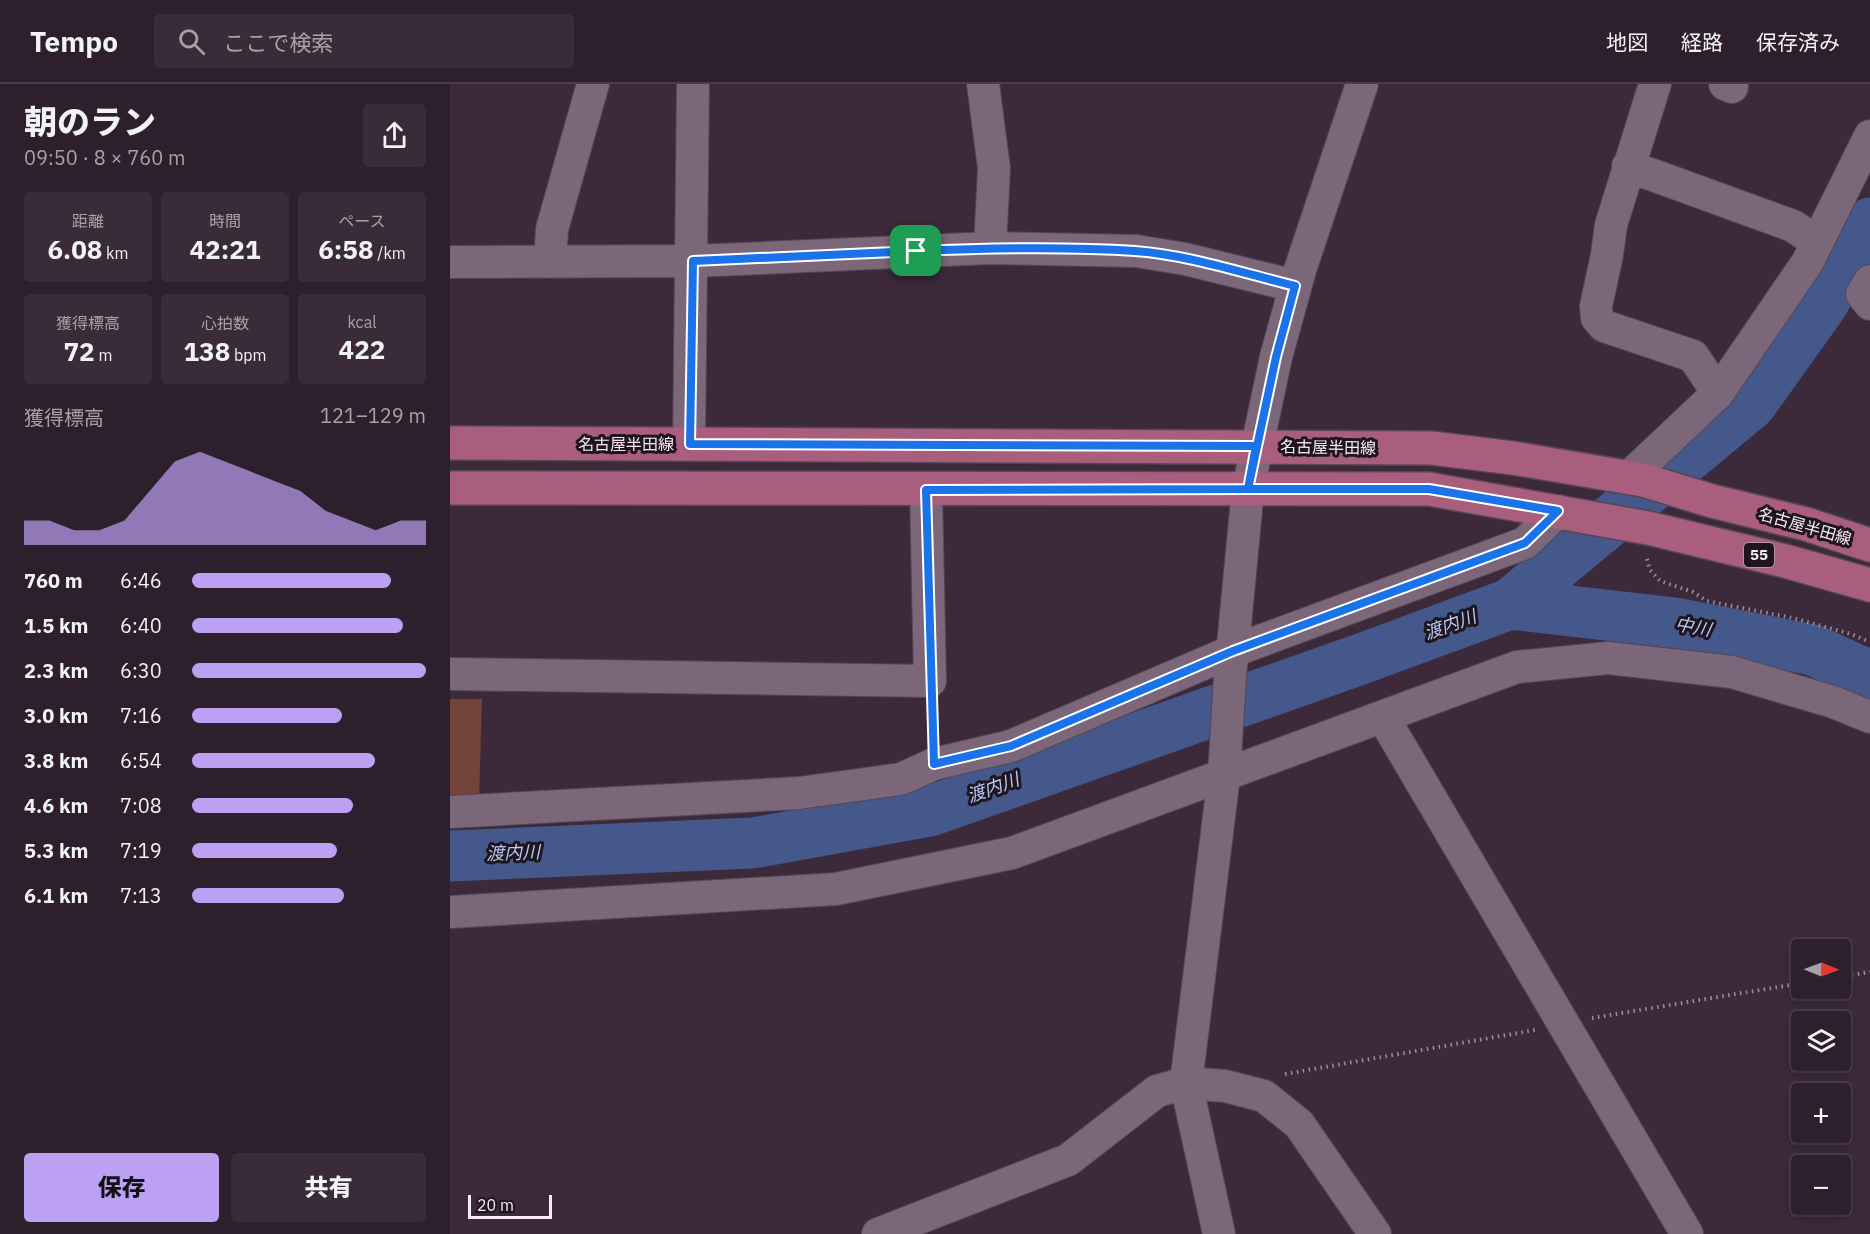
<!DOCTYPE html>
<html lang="ja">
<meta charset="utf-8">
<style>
body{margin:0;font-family:"IBM Plex Sans","Noto Sans JP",sans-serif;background:#392c38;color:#f1f3f6;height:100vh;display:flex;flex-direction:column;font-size:22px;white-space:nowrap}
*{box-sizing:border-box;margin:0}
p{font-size:20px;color:#a7a2a9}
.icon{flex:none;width:33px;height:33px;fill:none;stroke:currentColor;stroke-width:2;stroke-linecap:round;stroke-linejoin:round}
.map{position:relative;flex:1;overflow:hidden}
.panel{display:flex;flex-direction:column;background:#2d1f2c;width:450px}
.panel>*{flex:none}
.needle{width:39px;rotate:91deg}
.tools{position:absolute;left:1341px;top:855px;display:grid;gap:12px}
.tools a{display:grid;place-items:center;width:60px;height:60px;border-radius:6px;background:#2d1f2c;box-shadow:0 3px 9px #0003,0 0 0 2px #483d48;font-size:30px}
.scale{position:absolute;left:18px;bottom:15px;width:84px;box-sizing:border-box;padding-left:6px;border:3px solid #f8ebf6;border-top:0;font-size:16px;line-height:21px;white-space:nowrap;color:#f8ebf6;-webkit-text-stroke:4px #1e151d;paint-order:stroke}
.pin{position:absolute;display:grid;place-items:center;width:51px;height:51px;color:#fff;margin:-26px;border-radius:12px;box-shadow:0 3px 9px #0006}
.round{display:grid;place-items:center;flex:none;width:63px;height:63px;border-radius:6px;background:#392c38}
.overview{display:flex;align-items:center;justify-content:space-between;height:102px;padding:0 24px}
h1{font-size:33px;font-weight:800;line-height:45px}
.metrics{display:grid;grid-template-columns:repeat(3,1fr);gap:9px;height:102px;padding:6px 24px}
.metrics div{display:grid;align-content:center;border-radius:6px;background:#392c38;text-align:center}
.metrics b{font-size:26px;font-weight:800}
.metrics small{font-size:16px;font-weight:400}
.metrics p{font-size:16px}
.chart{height:168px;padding:12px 24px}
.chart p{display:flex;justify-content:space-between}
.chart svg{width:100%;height:108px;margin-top:6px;fill:#bca0f2;opacity:.7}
.primary-button{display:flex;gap:12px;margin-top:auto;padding:12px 24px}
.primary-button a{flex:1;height:69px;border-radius:6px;background:#bca0f2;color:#111;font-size:24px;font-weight:800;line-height:69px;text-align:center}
.primary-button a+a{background:#392c38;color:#f1f3f6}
ul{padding:0 24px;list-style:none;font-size:20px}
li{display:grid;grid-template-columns:96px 72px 1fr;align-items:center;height:45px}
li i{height:15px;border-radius:8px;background:#bca0f2}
header{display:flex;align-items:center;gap:36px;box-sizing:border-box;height:84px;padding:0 30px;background:#2d1f2c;border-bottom:2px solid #483d48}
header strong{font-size:28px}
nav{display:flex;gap:33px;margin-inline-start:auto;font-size:21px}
.search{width:420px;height:54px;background:#392c38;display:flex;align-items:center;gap:15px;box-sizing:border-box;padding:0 21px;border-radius:6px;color:#a7a2a9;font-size:22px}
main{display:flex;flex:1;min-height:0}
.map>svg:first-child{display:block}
.green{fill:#72443a}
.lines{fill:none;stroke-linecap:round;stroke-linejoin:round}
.river{stroke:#44588b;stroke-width:51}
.minor-casing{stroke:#554654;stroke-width:34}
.major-casing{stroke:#554654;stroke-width:36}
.path{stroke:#9f8f9d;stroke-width:4;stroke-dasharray:1.5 4.5;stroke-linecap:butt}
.minor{stroke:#7c677a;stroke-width:32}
.major{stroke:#a85e7c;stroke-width:33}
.route-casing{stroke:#fff;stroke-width:12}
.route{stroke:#1a73e8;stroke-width:8}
.labels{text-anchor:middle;stroke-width:6;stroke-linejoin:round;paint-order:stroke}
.shield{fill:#1e151d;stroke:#b7abb5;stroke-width:1.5}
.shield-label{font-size:15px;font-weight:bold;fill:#f8ebf6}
.street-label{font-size:16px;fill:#f8ebf6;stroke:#1e151d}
.water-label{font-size:18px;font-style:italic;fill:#b6caf9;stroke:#1e151d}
</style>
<header>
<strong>Tempo</strong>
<div class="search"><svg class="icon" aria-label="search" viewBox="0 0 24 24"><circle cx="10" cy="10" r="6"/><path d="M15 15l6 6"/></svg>ここで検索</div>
<nav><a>地図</a><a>経路</a><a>保存済み</a></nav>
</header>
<main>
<section class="panel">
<div class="overview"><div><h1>朝のラン</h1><p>09:50 · 8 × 760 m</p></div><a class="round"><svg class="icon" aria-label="share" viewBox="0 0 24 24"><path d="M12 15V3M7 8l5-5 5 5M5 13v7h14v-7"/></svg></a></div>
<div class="metrics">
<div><p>距離</p><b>6.08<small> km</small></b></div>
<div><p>時間</p><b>42:21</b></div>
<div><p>ペース</p><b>6:58<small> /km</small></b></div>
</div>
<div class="metrics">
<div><p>獲得標高</p><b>72<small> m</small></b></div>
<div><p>心拍数</p><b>138<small> bpm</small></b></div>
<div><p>kcal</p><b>422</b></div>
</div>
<div class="chart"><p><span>獲得標高</span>121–129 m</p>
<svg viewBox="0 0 160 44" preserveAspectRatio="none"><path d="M0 44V34L10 34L20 38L30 38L40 34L50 22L60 10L70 6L80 10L90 14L100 18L110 22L120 30L130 34L140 38L150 34L160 34V44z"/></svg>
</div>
<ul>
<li><b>760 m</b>6:46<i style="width:85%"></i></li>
<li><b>1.5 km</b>6:40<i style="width:90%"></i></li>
<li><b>2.3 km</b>6:30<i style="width:100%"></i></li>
<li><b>3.0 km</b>7:16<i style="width:64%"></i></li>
<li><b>3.8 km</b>6:54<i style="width:78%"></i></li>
<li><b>4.6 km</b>7:08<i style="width:69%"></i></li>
<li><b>5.3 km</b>7:19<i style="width:62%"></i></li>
<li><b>6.1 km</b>7:13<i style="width:65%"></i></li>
</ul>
<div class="primary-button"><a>保存</a><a>共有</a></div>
</section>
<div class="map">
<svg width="1420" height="1150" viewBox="0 0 1420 1150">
<rect width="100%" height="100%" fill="#3c293a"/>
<!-- green -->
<path class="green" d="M0,615H32L29,715L0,716Z"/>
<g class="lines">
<!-- river -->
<path class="river" d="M1060,520L1225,539L1363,566L1420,592
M0,772L303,759L480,727L911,575L1060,520L1301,320L1371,222L1420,139"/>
<!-- minor casing -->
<g class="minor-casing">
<path id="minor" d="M533,0L544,84L540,164
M1205,0L1161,141L1157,171L1146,222L1147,234L1154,242L1243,272L1268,309
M1275,0L1282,3
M1178,82L1343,142L1367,158
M0,178L243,177L540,164L686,167L735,175L845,202
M100,178L102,145L143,0
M1420,197L1412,210L1420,220
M239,360L243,0
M1178,394L1268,309L1357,179L1420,52
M0,590L480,597L476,406
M933,633L1237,1150
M0,728L349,709L451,695L484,680L561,662L783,567L1075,459L1108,427
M0,828L386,805L562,769L1067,583L1158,574L1282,588L1383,618L1420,633
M428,1150L618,1076L707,1007L736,999L775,1002L814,1012L849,1040L925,1150
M769,1150L736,999L774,692L780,593L798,405L826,273L850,186L912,0"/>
</g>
<!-- major casing -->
<g class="major-casing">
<path id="major" d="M0,359L981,364L1063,374L1193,396L1262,417L1356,440L1420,461
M0,404L979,405L1198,444L1335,477L1420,501"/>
</g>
<!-- path -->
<path class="path" d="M1197,475L1200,486L1210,497L1243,508L1257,517L1343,534L1401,550L1420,558
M483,624V650
M1390,893L1420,888
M1142,934L1352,899
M835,990L1085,946"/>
<!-- minor -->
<use href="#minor" class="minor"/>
<!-- major -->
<use href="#major" class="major"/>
</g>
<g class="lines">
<!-- route casing -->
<g class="route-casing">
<path id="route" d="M466,167C538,164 612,162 685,167C739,171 793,189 845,202L826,273L798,405L476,406L484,680L561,662L783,567L1075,459L1108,427L979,405H798L806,362L240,360L243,177L466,167"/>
</g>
<!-- route -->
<use href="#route" class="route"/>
</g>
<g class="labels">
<!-- shield labels -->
<rect class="shield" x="1294" y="459" width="30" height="24" rx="4.5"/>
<g class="shield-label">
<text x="1309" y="476">55</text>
</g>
<!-- street labels -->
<g class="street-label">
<text x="176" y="366">名古屋半田線</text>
<text transform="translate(878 363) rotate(1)" y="6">名古屋半田線</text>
<text transform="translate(1355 442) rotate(16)" y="6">名古屋半田線</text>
</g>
<!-- water labels -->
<g class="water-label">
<text transform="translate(1000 541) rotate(-20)" y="6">渡内川</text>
<text transform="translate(1243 543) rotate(10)" y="6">中川</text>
<text transform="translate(543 704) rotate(-20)" y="6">渡内川</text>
<text transform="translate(63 769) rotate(-2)" y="6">渡内川</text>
</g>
</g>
</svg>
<div class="tools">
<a><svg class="needle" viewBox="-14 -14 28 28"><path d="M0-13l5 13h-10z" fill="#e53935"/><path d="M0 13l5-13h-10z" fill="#a7a2a9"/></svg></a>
<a><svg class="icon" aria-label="layers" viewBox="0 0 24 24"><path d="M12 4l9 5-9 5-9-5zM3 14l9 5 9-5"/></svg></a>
<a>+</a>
<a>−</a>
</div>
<div class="scale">20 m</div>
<div class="pin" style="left:466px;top:167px;background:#1e9e55"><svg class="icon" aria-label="arrive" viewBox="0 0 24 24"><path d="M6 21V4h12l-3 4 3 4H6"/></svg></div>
</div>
</main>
